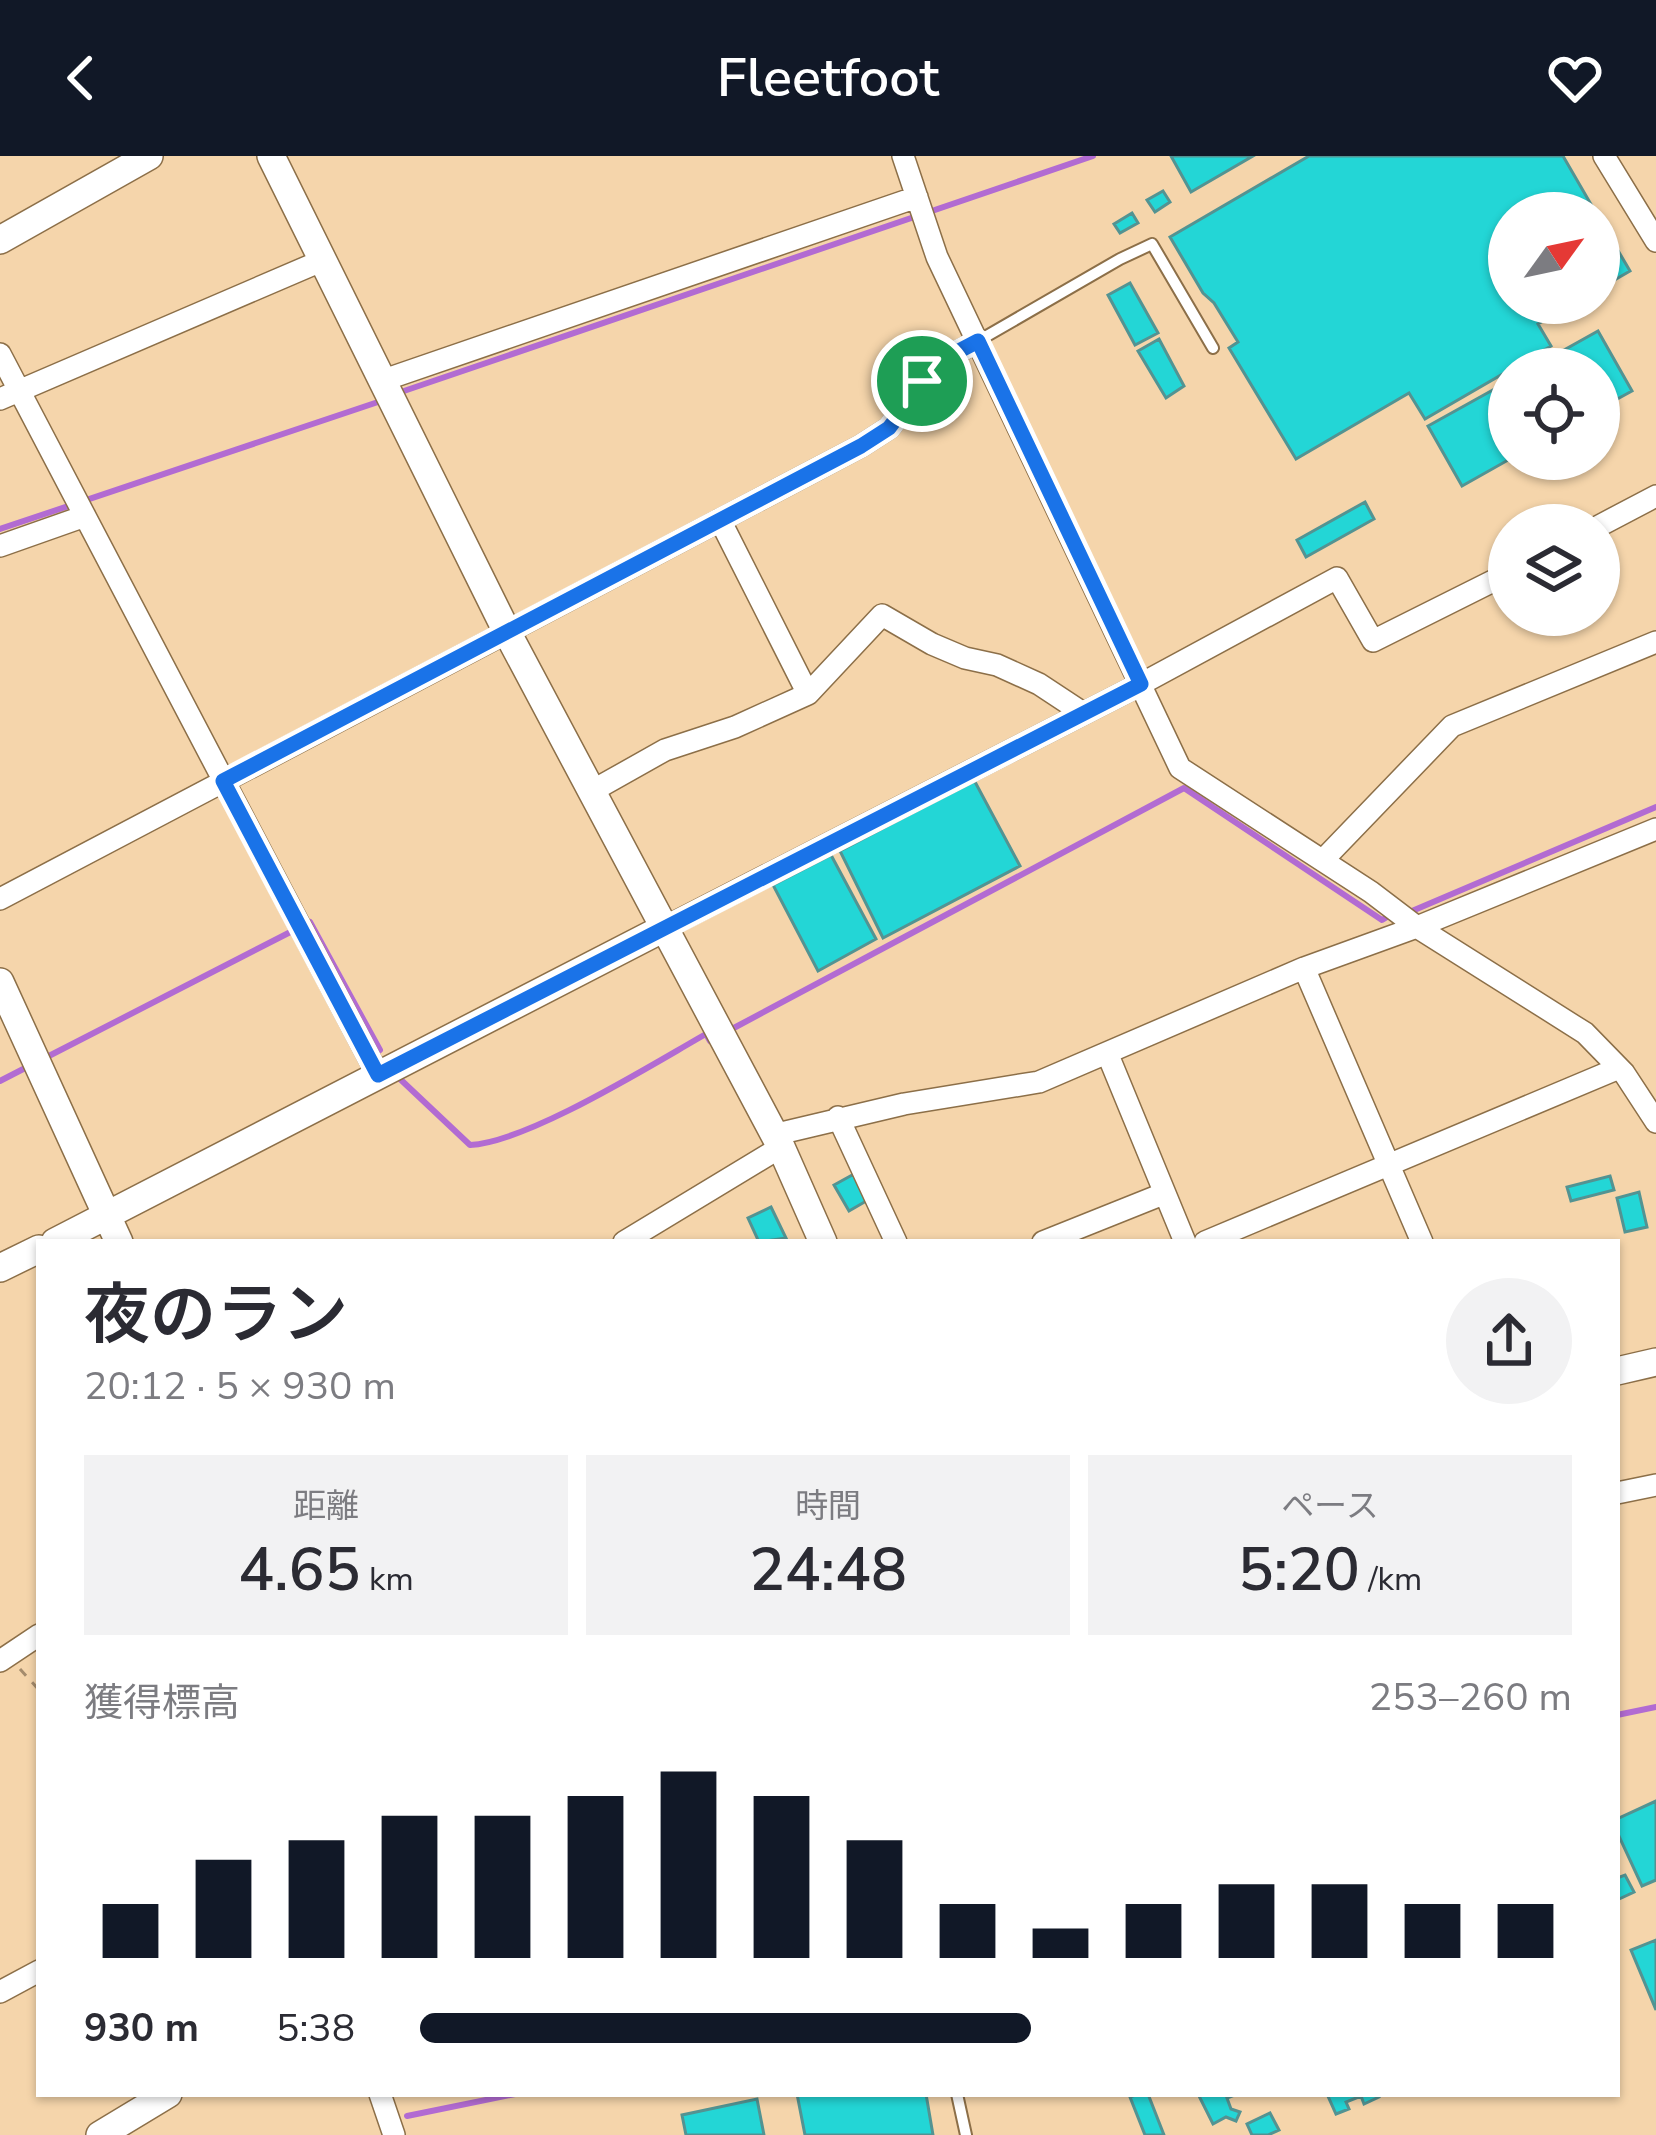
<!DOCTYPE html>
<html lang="ja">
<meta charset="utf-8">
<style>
body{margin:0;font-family:"Nunito Sans","Noto Sans JP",sans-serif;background:#f2f2f3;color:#2b2b33;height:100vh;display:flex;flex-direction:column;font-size:45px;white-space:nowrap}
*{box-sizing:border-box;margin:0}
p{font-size:39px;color:#7c7c81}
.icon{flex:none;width:66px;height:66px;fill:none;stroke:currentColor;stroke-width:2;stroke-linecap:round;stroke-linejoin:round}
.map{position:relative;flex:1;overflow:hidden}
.drawer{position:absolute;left:36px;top:1083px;width:1584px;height:858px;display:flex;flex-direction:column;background:#fff;border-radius:0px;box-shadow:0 3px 9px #0004}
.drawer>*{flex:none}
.needle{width:78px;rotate:57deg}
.buttons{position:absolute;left:1488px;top:36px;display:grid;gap:24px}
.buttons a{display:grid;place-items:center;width:132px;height:132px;border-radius:50%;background:#fff;box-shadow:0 3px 9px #0004;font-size:60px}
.pin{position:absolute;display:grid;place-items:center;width:102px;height:102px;color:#fff;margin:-51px;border:6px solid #fff;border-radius:50%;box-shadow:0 3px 12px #0007}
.round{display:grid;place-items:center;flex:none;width:126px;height:126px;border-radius:63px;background:#f2f2f3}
.summary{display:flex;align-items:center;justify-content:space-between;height:204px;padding:0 48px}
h1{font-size:66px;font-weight:600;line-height:90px}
.stats{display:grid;grid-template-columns:repeat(3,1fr);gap:18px;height:204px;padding:12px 48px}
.stats div{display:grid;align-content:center;border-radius:0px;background:#f2f2f3;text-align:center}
.stats b{font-size:60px;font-weight:600}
.stats small{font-size:33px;font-weight:400}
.stats p{font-size:33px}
.chart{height:336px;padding:24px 48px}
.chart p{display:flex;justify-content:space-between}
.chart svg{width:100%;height:216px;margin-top:12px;stroke:#111827;stroke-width:6}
ul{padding:0 48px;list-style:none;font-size:39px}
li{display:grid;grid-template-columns:192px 144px 1fr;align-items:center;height:90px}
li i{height:30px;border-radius:15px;background:#111827}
header{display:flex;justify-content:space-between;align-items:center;height:156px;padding:0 48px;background:#111827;color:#fff;font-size:54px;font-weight:600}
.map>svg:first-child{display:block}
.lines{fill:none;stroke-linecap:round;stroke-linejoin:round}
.stream{stroke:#b26bd2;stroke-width:6}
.building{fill:#23d6d6;stroke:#539392;stroke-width:3}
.service-casing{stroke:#8c6f48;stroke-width:14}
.minor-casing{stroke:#8c6f48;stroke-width:24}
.tertiary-casing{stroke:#8c6f48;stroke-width:30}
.path{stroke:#a58c6d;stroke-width:3;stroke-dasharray:9 9;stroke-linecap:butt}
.service{stroke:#fff;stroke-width:10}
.minor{stroke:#fff;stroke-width:21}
.tertiary{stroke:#fff;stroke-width:27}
.route-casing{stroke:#fff;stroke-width:24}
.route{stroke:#1a73e8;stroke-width:15}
</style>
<header><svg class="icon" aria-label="back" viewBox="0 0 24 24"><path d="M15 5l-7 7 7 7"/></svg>Fleetfoot<svg class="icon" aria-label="heart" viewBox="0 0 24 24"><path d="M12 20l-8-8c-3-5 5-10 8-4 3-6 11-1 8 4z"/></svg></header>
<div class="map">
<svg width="1656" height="1979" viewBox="0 0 1656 1979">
<rect width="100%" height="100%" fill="#f5d5ab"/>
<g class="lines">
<!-- stream -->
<path class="stream" d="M398,237L1093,0
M0,373L381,245
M1412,755L1656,651
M730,874L1184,632L1382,764L1387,761
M43,903L310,766L380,894
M400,923L470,989C528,986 651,909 706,878L710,885
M0,925L31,909
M1617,1559L1656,1551
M407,1960L515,1938"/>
</g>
<!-- building -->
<path class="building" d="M1171,0H1253L1191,36Z
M1309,0H1563L1596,57H1509V147H1575L1538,168L1551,190L1425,263L1409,237L1296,303L1229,192L1238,186L1214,147L1203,137L1170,81Z
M1163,35L1170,46L1155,56L1147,44Z
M1132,57L1138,67L1120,77L1114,68Z
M1599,62L1630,115L1599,133Z
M1130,127L1158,177L1135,189L1108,139Z
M1598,175L1632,235L1599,253V213H1530Z
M1159,183L1184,230L1166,242L1138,195Z
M1509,225L1510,303L1462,330L1428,270Z
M1365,346L1374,363L1306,401L1297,384Z
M974,624L1020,710L883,782L840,695Z
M831,699L876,783L818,815L773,729Z
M854,1018L868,1044L849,1055L834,1029Z
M1610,1020L1614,1034L1571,1045L1567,1031Z
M1639,1036L1647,1071L1625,1076L1617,1042Z
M771,1051L786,1082L759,1086L748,1062Z
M1656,1645V1724L1642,1730L1617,1676V1663Z
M1625,1719L1634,1736L1617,1744V1722Z
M1656,1784V1854L1631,1794Z
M797,1938H926L933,1979H805Z
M1138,1938H1148L1164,1979H1145L1130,1941Z
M1198,1938H1237L1227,1942L1231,1953L1240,1956L1236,1965L1226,1961L1213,1968Z
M1327,1938H1378L1379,1941L1364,1948L1361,1940L1346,1946L1349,1953L1336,1958Z
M757,1943L764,1979H686L682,1959Z
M1270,1957L1279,1974L1268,1979H1252L1247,1968Z"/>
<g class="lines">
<!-- service casing -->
<g class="service-casing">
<path id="service" d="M978,185L1120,103L1152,88L1213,192
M957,1938L966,1979"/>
</g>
<!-- minor casing -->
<g class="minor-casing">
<path id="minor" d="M903,0L937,101L1180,612L1371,736L1417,771L1585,877L1624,917L1656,966
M1604,0L1656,85
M0,198L378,919
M381,225L917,41
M0,243L321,105
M720,364L808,538
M1599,370L1656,340
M0,390L85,360
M592,635L665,594L735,571L808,538L882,459L932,488L965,502L997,509L1039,528L1083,557
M1323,704L1452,570L1656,486
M0,743L861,290L889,272L941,205L978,185
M664,772L1141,528L1337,422L1373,485L1509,417
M1304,812L1422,1086
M1108,899L1185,1086
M838,961L896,1086
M773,979L904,948L1039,926L1304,812L1417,771L1656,673
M624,1086L781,991
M1043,1086L1163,1038
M1205,1086L1619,912
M1617,1337L1656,1329
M0,1505L39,1479
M0,1836L39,1815
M380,1938L394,1979"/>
</g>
<!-- tertiary casing -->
<g class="tertiary-casing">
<path id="tertiary" d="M271,0L507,476L781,991L823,1086
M0,84L149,0
M0,826L119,1086
M55,1086L664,772
M0,1112L39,1093
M1617,1215L1656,1206
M100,1979L168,1938"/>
</g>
<!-- path -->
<path class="path" d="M20,1513L39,1534"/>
<!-- service -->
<use href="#service" class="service"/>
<!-- minor -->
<use href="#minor" class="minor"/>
<!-- tertiary -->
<use href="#tertiary" class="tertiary"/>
</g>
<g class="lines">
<!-- route casing -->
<g class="route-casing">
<path id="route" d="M978,185L1141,528L378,919L223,625L861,290L889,272L940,205Z"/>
</g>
<!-- route -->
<use href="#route" class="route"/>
</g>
</svg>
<div class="buttons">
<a><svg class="needle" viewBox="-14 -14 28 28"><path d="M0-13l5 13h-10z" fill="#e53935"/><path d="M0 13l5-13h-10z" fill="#7c7c81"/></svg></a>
<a><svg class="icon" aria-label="locate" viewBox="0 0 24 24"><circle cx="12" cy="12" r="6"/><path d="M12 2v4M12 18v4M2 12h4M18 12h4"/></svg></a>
<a><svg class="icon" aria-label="layers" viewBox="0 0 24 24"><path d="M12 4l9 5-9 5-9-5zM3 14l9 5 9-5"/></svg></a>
</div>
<div class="pin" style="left:922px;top:225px;background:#1e9e55"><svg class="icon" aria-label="arrive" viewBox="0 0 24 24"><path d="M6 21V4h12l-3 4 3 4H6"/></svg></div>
<section class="drawer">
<div class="summary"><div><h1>夜のラン</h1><p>20:12 · 5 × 930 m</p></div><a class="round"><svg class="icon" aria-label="share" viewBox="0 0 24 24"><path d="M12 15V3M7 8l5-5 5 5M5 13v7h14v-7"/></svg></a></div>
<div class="stats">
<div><p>距離</p><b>4.65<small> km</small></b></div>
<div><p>時間</p><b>24:48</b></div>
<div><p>ペース</p><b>5:20<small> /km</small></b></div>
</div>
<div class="chart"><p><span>獲得標高</span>253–260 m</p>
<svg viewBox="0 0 160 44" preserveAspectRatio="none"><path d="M5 44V33M15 44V24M25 44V20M35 44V15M45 44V15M55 44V11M65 44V6M75 44V11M85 44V20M95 44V33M105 44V38M115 44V33M125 44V29M135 44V29M145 44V33M155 44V33"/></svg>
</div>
<ul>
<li><b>930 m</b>5:38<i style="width:53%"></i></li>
</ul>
</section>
</div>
